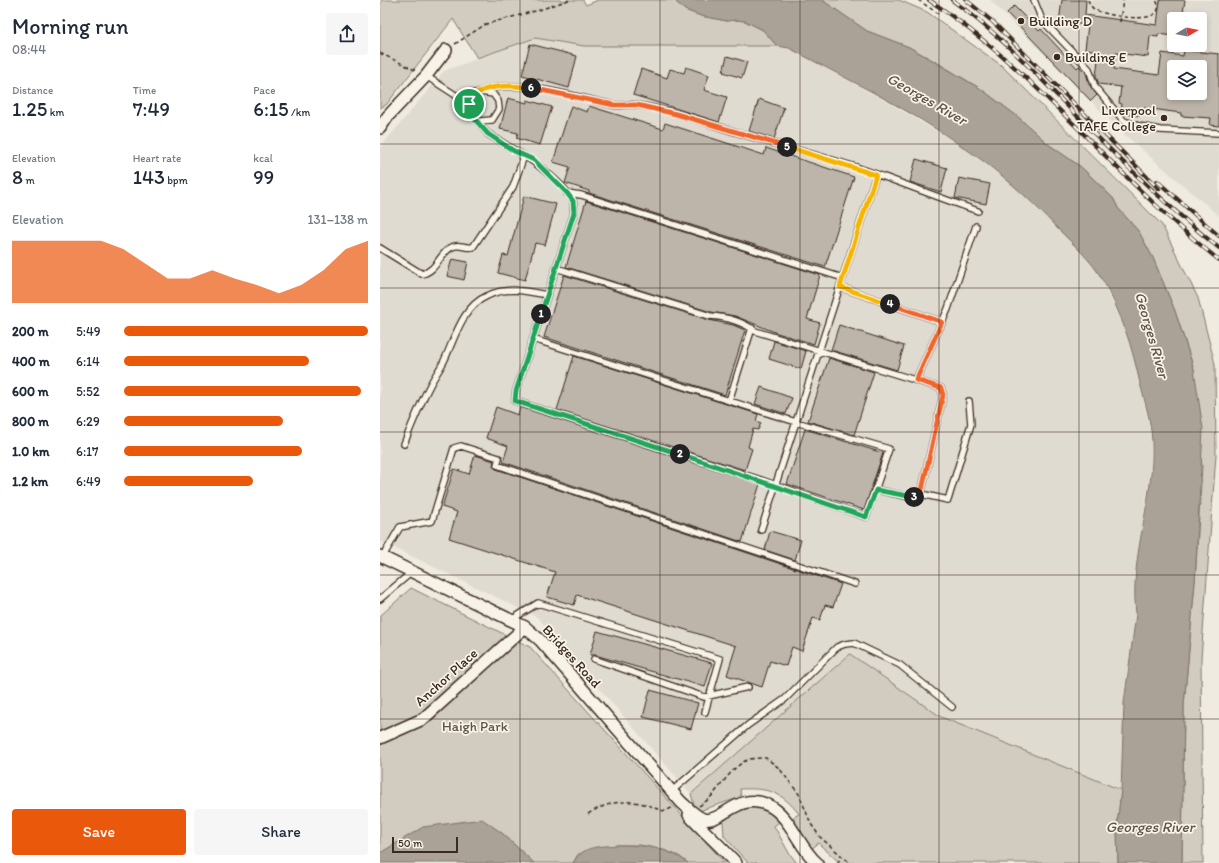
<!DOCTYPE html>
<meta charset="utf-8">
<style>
body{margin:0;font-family:Itim,sans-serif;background:#f6f6f7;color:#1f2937;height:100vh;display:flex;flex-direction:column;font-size:15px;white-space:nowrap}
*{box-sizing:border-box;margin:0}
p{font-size:13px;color:#747a83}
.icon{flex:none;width:22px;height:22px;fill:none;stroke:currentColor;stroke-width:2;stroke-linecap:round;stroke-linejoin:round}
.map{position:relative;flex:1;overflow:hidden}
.details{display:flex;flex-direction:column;background:#fff;width:380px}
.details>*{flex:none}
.needle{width:26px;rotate:81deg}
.controls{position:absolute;left:787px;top:12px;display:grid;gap:8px}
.controls a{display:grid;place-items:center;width:40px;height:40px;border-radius:4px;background:#fff;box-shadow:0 2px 6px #0003;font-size:20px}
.scale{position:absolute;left:12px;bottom:10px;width:66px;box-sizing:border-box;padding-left:4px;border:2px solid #3b2a1e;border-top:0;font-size:11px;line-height:14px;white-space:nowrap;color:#3b2a1e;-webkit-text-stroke:3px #f7f3e8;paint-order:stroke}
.pin{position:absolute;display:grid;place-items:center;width:34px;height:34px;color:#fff;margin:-17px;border:2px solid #fff;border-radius:50%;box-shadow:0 1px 4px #0007}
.km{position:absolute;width:20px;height:20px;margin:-10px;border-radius:50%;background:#222;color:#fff;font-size:11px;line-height:20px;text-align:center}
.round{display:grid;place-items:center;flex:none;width:42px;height:42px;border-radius:4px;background:#f6f6f7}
.headline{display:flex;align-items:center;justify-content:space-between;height:68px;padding:0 12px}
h1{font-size:22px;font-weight:600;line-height:30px}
.stats{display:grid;grid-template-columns:repeat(3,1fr);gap:6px;height:68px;padding:4px 12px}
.stats div{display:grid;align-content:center}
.stats b{font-size:20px;font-weight:600}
.stats small{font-size:11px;font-weight:400}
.stats p{font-size:11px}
.chart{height:112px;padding:8px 12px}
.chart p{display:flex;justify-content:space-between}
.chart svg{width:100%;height:72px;margin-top:4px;fill:#ea580c;opacity:.7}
.action{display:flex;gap:8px;margin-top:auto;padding:8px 12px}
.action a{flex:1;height:46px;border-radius:4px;background:#ea580c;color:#fff;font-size:16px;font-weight:600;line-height:46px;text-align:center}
.action a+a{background:#f6f6f7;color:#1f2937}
ul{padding:0 12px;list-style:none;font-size:13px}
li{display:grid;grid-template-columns:64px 48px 1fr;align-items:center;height:30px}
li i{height:10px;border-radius:5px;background:#ea580c}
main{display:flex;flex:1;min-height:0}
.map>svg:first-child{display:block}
.built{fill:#e0dbd0;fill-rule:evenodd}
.green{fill:#d1cbc0;stroke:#867a6f}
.water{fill:#aaa296;stroke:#7e7266}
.building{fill:#bdb5aa;stroke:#3b2a1e;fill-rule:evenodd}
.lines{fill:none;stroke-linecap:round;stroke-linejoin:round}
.lane-casing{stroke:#3b2a1e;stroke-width:8}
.street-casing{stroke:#3b2a1e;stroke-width:14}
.path{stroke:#3b2a1e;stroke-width:1.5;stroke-dasharray:4 3;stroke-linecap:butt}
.lane{stroke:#f7f3e8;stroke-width:5.5}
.street{stroke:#f7f3e8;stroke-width:11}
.rail-casing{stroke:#3b2a1e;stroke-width:4}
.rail{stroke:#f7f3e8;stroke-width:2.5;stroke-dasharray:8;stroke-linecap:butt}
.split-1-casing{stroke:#fff;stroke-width:8}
.split-2-casing{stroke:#fff;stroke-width:8}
.split-3-casing{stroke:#fff;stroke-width:8}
.split-4-casing{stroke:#fff;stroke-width:8}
.split-5-casing{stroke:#fff;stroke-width:8}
.split-6-casing{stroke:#fff;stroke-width:8}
.split-7-casing{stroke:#fff;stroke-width:8}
.split-1{stroke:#22a559;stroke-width:5}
.split-2{stroke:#22a559;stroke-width:5}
.split-3{stroke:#22a559;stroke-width:5}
.split-4{stroke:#f0652b;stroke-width:5}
.split-5{stroke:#f5b400;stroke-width:5}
.split-6{stroke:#f0652b;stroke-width:5}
.split-7{stroke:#f5b400;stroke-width:5}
.grid{fill:none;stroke:#3b2a1e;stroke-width:1;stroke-opacity:0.55}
.poi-dot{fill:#3b2a1e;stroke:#f7f3e8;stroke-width:1.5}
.labels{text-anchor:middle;stroke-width:3.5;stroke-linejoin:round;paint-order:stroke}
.poi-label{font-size:14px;fill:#3b2a1e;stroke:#f7f3e8;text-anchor:start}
.street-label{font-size:14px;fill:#3b2a1e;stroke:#f7f3e8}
.park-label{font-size:14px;fill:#605246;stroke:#f7f3e8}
.water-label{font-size:15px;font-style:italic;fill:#625448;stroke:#f7f3e8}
</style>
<main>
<section class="details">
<div class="headline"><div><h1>Morning run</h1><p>08:44</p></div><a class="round"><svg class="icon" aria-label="share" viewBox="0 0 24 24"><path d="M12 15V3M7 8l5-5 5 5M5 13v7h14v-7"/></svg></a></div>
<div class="stats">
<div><p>Distance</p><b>1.25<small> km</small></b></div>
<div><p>Time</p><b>7:49</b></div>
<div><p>Pace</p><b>6:15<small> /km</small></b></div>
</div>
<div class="stats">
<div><p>Elevation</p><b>8<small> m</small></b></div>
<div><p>Heart rate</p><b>143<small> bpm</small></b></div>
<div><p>kcal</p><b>99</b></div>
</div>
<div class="chart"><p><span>Elevation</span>131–138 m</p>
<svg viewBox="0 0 160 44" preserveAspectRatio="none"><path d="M0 44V6L10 6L20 6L30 6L40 6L50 11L60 20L70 29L80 29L90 24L100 29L110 33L120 38L130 33L140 24L150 11L160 6V44z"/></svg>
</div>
<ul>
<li><b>200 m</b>5:49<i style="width:100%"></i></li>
<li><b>400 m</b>6:14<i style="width:76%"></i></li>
<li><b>600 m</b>5:52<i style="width:97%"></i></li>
<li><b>800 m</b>6:29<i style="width:65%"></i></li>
<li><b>1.0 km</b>6:17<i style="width:73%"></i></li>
<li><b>1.2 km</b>6:49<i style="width:53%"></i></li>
</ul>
<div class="action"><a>Save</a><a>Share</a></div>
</section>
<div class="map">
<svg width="839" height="863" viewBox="0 0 839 863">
<rect width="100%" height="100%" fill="#efebe0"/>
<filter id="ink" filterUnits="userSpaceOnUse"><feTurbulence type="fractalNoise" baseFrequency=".025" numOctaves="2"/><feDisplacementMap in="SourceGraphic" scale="8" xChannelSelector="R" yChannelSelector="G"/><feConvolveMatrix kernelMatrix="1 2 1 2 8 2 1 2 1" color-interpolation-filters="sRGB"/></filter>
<g filter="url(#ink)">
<!-- built -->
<path class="built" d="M610,0H839V216L745,135ZM794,19H820V45H794ZM794,67H820V93H794Z
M155,38L204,46H397L409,47L511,104L582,146L628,180L666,216L702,253L722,279L744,327L758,372L772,440L771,465L758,556L754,602L756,614L744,703L741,790L561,717L470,654L311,794L157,617L0,541V148L64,71Z"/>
<!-- green -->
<path class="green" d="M2,0H203L206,5L218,0H294L305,10L321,16L347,21L356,20L365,21L383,30L397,46H204L155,38L97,58L73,19L6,105L0,108V4Z
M442,0H519L547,12L621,65L782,225L818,298L835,364L836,455L821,659L823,863H802L804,705L815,582L822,467L814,369L795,311L773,258L759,232L738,208L733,198L701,167L668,144L637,116L601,89L558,63L529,47L487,31Z
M31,588L150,647L345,863H308L299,856L284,850L260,845H237L198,854L193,863H154L122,833L0,853V616Z
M470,654L561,717L741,790L737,827L738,863H460L438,843L432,849L412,818L419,814C401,791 388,788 360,789L361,797L316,812L311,794Z
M369,807L385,808L399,822L394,826L409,853L417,863H368L344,836L343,822L353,813Z"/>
<!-- water -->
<path class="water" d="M294,0H442L487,31L529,47L601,89L637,116L668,144L701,167L733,198L738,208L759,232L773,258L795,311L814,369L823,429L815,582L804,705L802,863H738L737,827L741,790L744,703L756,614C749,556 775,499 772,441C771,422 765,402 760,383C752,347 741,311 722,279C711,260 693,244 678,229C649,198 618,170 583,147C529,109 467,79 409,48L397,46L383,30L365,21L356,20L347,21L321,16L305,10Z
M102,819L122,833L154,863H0V853L43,827Z
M237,845C263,845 287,847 308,863H193C203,845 219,847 237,845Z"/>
<!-- building -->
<path class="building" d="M682,0H706L705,15L777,25L780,0H805L802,19H794V36L778,34V37L770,36L768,57L736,53L734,69L779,75L782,53L803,56L804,50L839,54V126L830,125L831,118L801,116V113L764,108L763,115L760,114V116L744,114L741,111L742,104L739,103L741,87L719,84L716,77L719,51L705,49L708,25L679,22ZM794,67H820V93H794Z
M634,6L659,31L661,29L697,68L699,66L706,73L709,83H708L717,95L711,101L627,13Z
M150,44L197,56L189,88L142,75Z
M347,56L367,62L362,78L343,72Z
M306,67L329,75L324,90L347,97L339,122L253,95L261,69L287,78L290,69L304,73Z
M128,98L147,103V100L172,107L160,145L136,138L138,133L120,129Z
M379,99L404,108L394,139L369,131Z
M191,106L207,112L209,106L283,129L285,123L384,155L386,148L474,177L445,267L209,193V191L185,183L190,167L173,162Z
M536,159L567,168L561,192L530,182Z
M579,178L610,184L606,204L575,198Z
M144,196L176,204L165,245L155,243L145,280L118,273L123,255L128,256Z
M206,201L440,275L427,319L440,323L434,344L397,333L355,316L331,312L186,267Z
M72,259L88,262L84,280L67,276Z
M184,275L329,320L353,325L365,330L345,395L164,337Z
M459,325L524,346L517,370L451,350Z
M394,341L426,351L421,369L389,359Z
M194,356L378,414L376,421L381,423L378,430L373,429L368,447L372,449L365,470L177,410Z
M449,358L494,372L474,435L428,421Z
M381,387L412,398L406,414L375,404Z
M116,407L138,415L140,407L380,484L362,542L123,462L128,446L106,438Z
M425,429L503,453L484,510L407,484Z
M95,455L114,461L113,466L116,469L461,584L453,607L445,605L440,620L433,618L422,651L412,647L406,666L390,661L382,687L347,675L356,646L197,595L194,605L167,597L175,572L69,538L77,512L62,507L74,469L89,474Z
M390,531L421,540L415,560L385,550Z
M217,631L332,663L325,687L215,655H210Z
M270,690L318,703L311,729L263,717Z"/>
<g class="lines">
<!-- lane casing -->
<g class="lane-casing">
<path id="lane" d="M654,0L662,20L709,69L715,87L744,121L759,126L780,130L839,133
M46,76L77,96L89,108
M101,92L113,94L118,101L119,109L112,120L99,121L90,112L91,100C113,69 201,99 233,105C241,106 249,104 257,105C292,110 326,123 359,133C398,145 437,155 476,167C517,181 557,197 598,211
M77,96L96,93
M144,156C155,161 189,190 193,201C194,204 193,210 194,213L136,391L135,401L381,480L486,517L509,449L416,422L153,339
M187,193L201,195L463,278
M0,248L42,274C58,270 59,253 72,247C79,243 86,249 93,247L133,187L144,156L108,134L97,121
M176,268L330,316C346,317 363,322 375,331L561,388L563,395L540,499L497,490
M460,287L562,322
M536,380L568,309L596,226
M349,401L372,328
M24,444C32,424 40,404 50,385C54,377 60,369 64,361C75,338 82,307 107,296C126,286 147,291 167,295
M541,494L568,500L591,424L589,401
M381,530L496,175
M2,558L20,527L52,521L74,448L81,446L119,458L117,465L475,584
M0,599L32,572
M131,620L158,603L340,659L325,712
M214,659L324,697L368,687
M292,791L368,725L405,699L457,647L465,644L474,643L520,665L572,707"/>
</g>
<!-- street casing -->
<g class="street-casing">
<path id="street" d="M0,128L8,116L46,76L66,50
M0,556L145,627L160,640L301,802C307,807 315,816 323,819C342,824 357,791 388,805C411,816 418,847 437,863
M0,738L43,719L145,627
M309,815C324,832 341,846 356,863"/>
</g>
<!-- path -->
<path class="path" d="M538,0L559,14
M708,0C710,4 711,8 716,10C726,16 791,28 776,0
M740,22L743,0
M75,44L106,24L159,10L189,0
M0,53L37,71
M319,806C339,795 346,770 367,760C372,758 381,758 386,758L399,768L419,794L431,824L440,837L470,863
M208,814C225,803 244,799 264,804C271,806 278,810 285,811L294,807
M457,863L462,857"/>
<!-- lane -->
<use href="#lane" class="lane"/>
<!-- street -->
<use href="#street" class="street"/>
<!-- rail casing -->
<g class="rail-casing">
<path id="rail" d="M549,0C658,72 737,180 839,260
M572,0C620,34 660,78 701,120C745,165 790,209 839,248
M586,0L613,22L779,189
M777,181L839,236"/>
</g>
<!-- rail -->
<use href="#rail" class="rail"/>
</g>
</g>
<g class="lines" filter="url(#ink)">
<!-- split-1 casing -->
<g class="split-1-casing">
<path id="split-1" d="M89,104L92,116L108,134L134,151L154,160L187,193L193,201L194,213L161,314"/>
</g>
<!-- split-2 casing -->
<g class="split-2-casing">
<path id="split-2" d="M161,314L136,391L135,401L300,454"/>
</g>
<!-- split-3 casing -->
<g class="split-3-casing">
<path id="split-3" d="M300,454L486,517L496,490L534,497"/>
</g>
<!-- split-4 casing -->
<g class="split-4-casing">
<path id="split-4" d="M510,304L562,322L536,380L561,388L563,395L540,499L534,497"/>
</g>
<!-- split-5 casing -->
<g class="split-5-casing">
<path id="split-5" d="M407,147L496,175L460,287L510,304"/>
</g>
<!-- split-6 casing -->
<g class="split-6-casing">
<path id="split-6" d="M151,88L234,105H257L296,114L407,147"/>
</g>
<!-- split-7 casing -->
<g class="split-7-casing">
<path id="split-7" d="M89,104C96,83 133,85 151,88"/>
</g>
<!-- split-1 -->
<use href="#split-1" class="split-1"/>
<!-- split-2 -->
<use href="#split-2" class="split-2"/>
<!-- split-3 -->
<use href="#split-3" class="split-3"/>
<!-- split-4 -->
<use href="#split-4" class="split-4"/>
<!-- split-5 -->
<use href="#split-5" class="split-5"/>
<!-- split-6 -->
<use href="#split-6" class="split-6"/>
<!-- split-7 -->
<use href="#split-7" class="split-7"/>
</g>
<!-- grid -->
<path class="grid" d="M140,0V863M280,0V863M420,0V863M559,0V863M699,0V863M0,144H839M0,288H839M0,432H839M0,575H839M0,719H839"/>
<!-- markers -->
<g class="poi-dot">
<circle cx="641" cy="21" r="4"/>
<circle cx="677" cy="57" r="4"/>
<circle cx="784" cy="118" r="4"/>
</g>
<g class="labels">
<!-- poi labels -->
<g class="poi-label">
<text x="649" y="26">Building D</text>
<text x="685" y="62">Building E</text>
<text x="776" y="115" text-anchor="end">Liverpool<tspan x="776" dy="16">TAFE College</tspan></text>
</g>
<!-- street labels -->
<g class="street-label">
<text transform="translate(192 656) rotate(48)" y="5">Bridges Road</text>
<text transform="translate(66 677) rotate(-42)" y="5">Anchor Place</text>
</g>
<!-- park labels -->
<g class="park-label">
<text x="95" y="731">Haigh Park</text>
</g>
<!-- water labels -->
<g class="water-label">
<text transform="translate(547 99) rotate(30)" y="5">Georges River</text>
<text transform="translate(772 335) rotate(74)" y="5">Georges River</text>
<text x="770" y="832">Georges River</text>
</g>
</g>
</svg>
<div class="controls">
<a><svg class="needle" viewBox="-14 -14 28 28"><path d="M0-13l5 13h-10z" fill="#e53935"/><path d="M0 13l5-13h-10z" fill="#747a83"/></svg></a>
<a><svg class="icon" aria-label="layers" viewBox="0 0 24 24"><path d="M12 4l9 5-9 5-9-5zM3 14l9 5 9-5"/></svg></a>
</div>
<div class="scale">50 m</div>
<div class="pin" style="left:89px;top:104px;background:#1e9e55"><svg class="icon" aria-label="arrive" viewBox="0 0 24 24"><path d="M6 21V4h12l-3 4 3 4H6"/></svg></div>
<b class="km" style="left:161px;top:314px">1</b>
<b class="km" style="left:300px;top:454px">2</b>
<b class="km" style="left:534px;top:497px">3</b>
<b class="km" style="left:510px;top:304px">4</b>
<b class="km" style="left:407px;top:147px">5</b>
<b class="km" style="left:151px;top:88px">6</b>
</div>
</main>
